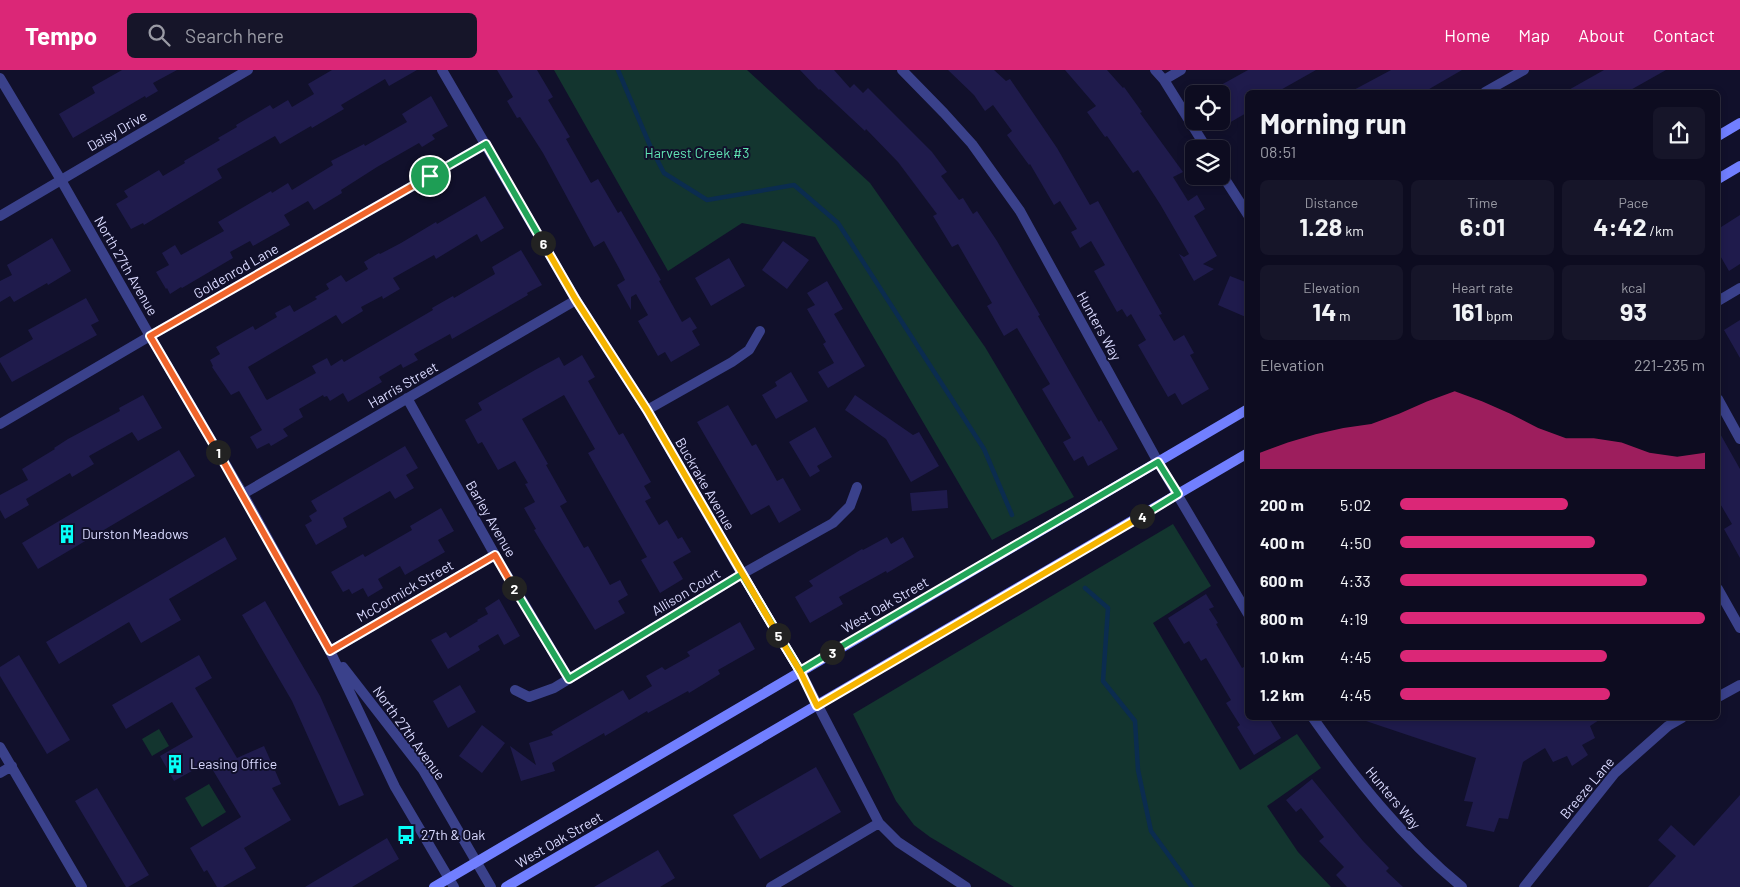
<!DOCTYPE html>
<meta charset="utf-8">
<style>
body{margin:0;font-family:Barlow,sans-serif;background:#161529;color:#f1f3f6;height:100vh;display:flex;flex-direction:column;font-size:19px;white-space:nowrap}
*{box-sizing:border-box;margin:0}
p{font-size:16px;color:#9a9ba5}
.icon{flex:none;width:28px;height:28px;fill:none;stroke:currentColor;stroke-width:2;stroke-linecap:round;stroke-linejoin:round}
.map{position:relative;flex:1;overflow:hidden}
.sheet{position:absolute;left:1245px;top:20px;width:475px;height:630px;display:flex;flex-direction:column;background:#0d0c20;border-radius:8px;box-shadow:0 2px 8px #0003,0 0 0 1px #2d2c3e}
.sheet>*{flex:none}
.fabs{position:absolute;left:1185px;top:15px;display:grid;gap:10px}
.fabs a{display:grid;place-items:center;width:45px;height:45px;border-radius:8px;background:#0d0c20;box-shadow:0 2px 8px #0003,0 0 0 1px #2d2c3e;font-size:25px}
.pin{position:absolute;display:grid;place-items:center;width:42px;height:42px;color:#fff;margin:-21px;border:2px solid #fff;border-radius:50%;box-shadow:0 1px 5px #0007}
.km{position:absolute;width:25px;height:25px;margin:-12px;border-radius:50%;background:#222;color:#fff;font-size:14px;line-height:25px;text-align:center}
.round{display:grid;place-items:center;flex:none;width:52px;height:52px;border-radius:8px;background:#161529}
.overview{display:flex;align-items:center;justify-content:space-between;height:85px;padding:0 15px}
h1{font-size:28px;font-weight:700;line-height:38px}
.stats{display:grid;grid-template-columns:repeat(3,1fr);gap:8px;height:85px;padding:5px 15px}
.stats div{display:grid;align-content:center;border-radius:8px;background:#161529;text-align:center}
.stats b{font-size:25px;font-weight:700}
.stats small{font-size:14px;font-weight:400}
.stats p{font-size:14px}
.chart{height:140px;padding:10px 15px}
.chart p{display:flex;justify-content:space-between}
.chart svg{width:100%;height:90px;margin-top:5px;fill:#db2777;opacity:.7}
ul{padding:0 15px;list-style:none;font-size:16px}
li{display:grid;grid-template-columns:80px 60px 1fr;align-items:center;height:38px}
li i{height:12px;border-radius:6px;background:#db2777}
header{display:flex;align-items:center;gap:30px;box-sizing:border-box;height:70px;padding:0 25px;background:#db2777;color:#fff}
header strong{font-size:24px}
nav{display:flex;gap:28px;margin-inline-start:auto;font-size:18px}
.search{width:350px;height:45px;background:#161529;display:flex;align-items:center;gap:12px;box-sizing:border-box;padding:0 18px;border-radius:8px;color:#9a9ba5;font-size:19px}
.map>svg:first-child{display:block}
.green{fill:#13352f}
.lines{fill:none;stroke-linecap:round;stroke-linejoin:round}
.stream{stroke:#0b2c4f;stroke-width:4.5}
.building{fill:#1f1b4c}
.minor{stroke:#3a418b;stroke-width:10}
.tertiary{stroke:#3a418b;stroke-width:10}
.secondary{stroke:#717fff;stroke-width:10}
.split-1-casing{stroke:#fff;stroke-width:10}
.split-2-casing{stroke:#fff;stroke-width:10}
.split-3-casing{stroke:#fff;stroke-width:10}
.split-4-casing{stroke:#fff;stroke-width:10}
.split-5-casing{stroke:#fff;stroke-width:10}
.split-6-casing{stroke:#fff;stroke-width:10}
.split-7-casing{stroke:#fff;stroke-width:10}
.split-1{stroke:#f0652b;stroke-width:6}
.split-2{stroke:#f0652b;stroke-width:6}
.split-3{stroke:#22a559;stroke-width:6}
.split-4{stroke:#22a559;stroke-width:6}
.split-5{stroke:#f5b400;stroke-width:6}
.split-6{stroke:#f5b400;stroke-width:6}
.split-7{stroke:#22a559;stroke-width:6}
.labels{text-anchor:middle;stroke-width:4;stroke-linejoin:round;paint-order:stroke}
.street-label{font-size:14px;fill:#dadaff;stroke:#11102b}
.park-label{font-size:14px;fill:#60e4b3;stroke:#11102b}
.poi-label{font-size:14px;fill:#dadaff;stroke:#11102b;text-anchor:start}
</style>
<header>
<strong>Tempo</strong>
<div class="search"><svg class="icon" aria-label="search" viewBox="0 0 24 24"><circle cx="10" cy="10" r="6"/><path d="M15 15l6 6"/></svg>Search here</div>
<nav><a>Home</a><a>Map</a><a>About</a><a>Contact</a></nav>
</header>
<div class="map">
<svg width="1740" height="817" viewBox="0 0 1740 817">
<rect width="100%" height="100%" fill="#11102b"/>
<!-- green -->
<path class="green" d="M554,0H747L870,113L985,277L1074,427L992,470L815,167L742,153L668,201Z
M1173,454L1211,516L1153,553L1240,700L1297,664L1321,698L1267,736L1298,782L1331,817H1014L930,767L914,755L896,731L853,644Z
M159,659L169,676L152,686L142,669Z
M209,714L226,742L202,757L185,728Z"/>
<g class="lines">
<!-- stream -->
<path class="stream" d="M618,0L651,78L664,103L707,130L794,115L838,153L984,379L1012,445
M1085,518L1108,538L1103,611L1135,651L1138,700L1151,761L1192,817"/>
</g>
<!-- building -->
<path class="building" d="M122,0H177L153,13L158,21L146,28L145,26L73,68L59,44L95,23L92,17Z
M332,0H417L389,16L385,9L341,35L344,39L312,58L311,56L280,74L275,66L217,99L222,108L144,155L143,153L131,159L116,134L128,127L124,121L159,100L163,106L185,93L184,91L220,70L218,68L237,57L236,55L270,35L273,39L288,30L292,37L314,24L308,14Z
M497,0H537L553,27L548,30L570,67L566,69L591,113L598,109L618,143L621,141L661,210L659,211L682,252L690,247L697,258L692,261L700,275L671,292L665,282L658,286L638,251L648,245L636,224L631,227V240L617,215L625,210L620,200L604,171L594,177L543,83L520,47L517,48L507,31L513,27Z
M800,0H834L850,18L854,14L863,23L868,18L932,82L947,102L941,106L959,130L963,128L973,144L977,141L997,171L1040,245L1038,246L1070,302L1099,352L1101,350L1118,379L1088,396L1083,386L1074,391L1063,372L1071,368L1042,319L1050,314L1017,258L1004,266L987,236L992,233L958,174L952,177L933,146L937,144L898,92L866,59L865,61L820,19L819,20Z
M948,0H994L1006,11L1010,9L1057,78L1090,135L1098,131L1162,244L1159,245L1174,271L1184,265L1194,283L1190,285L1209,319L1182,335L1175,323L1168,327L1138,275L1146,270L1131,244L1127,247L1122,239L1117,242L1094,201L1105,195L1091,171L1080,178L1071,162L1077,159L1060,131L1054,135L1030,94L1029,95L1007,65L1012,61L993,35L985,41L974,25Z
M1065,0H1107L1123,18L1124,17L1142,42L1140,43L1183,102L1173,107L1188,131L1197,125L1205,139L1194,146L1217,186L1203,194L1214,199L1194,211L1179,184L1184,187L1189,184L1160,134L1138,100L1133,103L1107,66L1105,67L1087,42L1096,36Z
M1248,0H1316L1277,22H1248V42L1229,53L1221,39V15Z
M1391,0H1462L1424,22H1350Z
M1604,0H1666L1627,22H1565Z
M431,26L448,56L432,65L435,69L422,77L419,73L377,97L341,120L342,123L314,140L308,131L284,145L290,155L253,176L250,171L230,182L233,188L182,218L181,217L170,224L167,218L166,219L156,202L169,195L162,183L175,175L181,185L224,161L218,152L271,121L272,123L288,113L292,120L333,95L331,91L364,74L365,76L407,52L402,44Z
M485,126L504,158L481,172L477,164L436,189L434,185L393,208L400,219L383,229L382,226L361,237L363,241L342,254L336,245L248,297L266,329L267,330L316,303L312,296L327,288L331,296L342,289L344,292L433,240L432,238L453,226L454,228L495,204L492,197L521,180L542,215L527,223L528,225L452,269L450,264L414,284L418,290L403,298L401,294L379,307L382,312L348,332L343,323L330,331L327,326L324,327L323,325L299,339L303,347L283,359L288,366L271,376L269,373L257,379L250,367L262,360L239,321L231,325L212,297L213,296L210,290L220,284L216,277L253,256L255,260L277,247L275,243L290,235L294,242L317,229L315,227L329,219L326,214L341,205L346,212L368,199L364,192L379,183L380,184L401,173L436,152L437,154Z
M1740,145V194L1729,201L1718,182V159Z
M52,168L71,201L48,215L47,213L14,232L10,226L0,232V211L12,205L7,195Z
M783,171L809,190L787,219L762,200Z
M729,188L745,216L711,236L695,208Z
M1230,206L1248,213V248L1218,235Z
M827,211L843,239L834,244L865,296L828,318L818,302L834,293L823,274L826,272L807,239L815,235L807,223Z
M86,228L99,251L91,255L97,265L12,312L0,292V288L33,269L28,260Z
M1740,250V288L1724,260Z
M582,285L595,307L588,311L619,365L623,363L651,412L644,416L651,428L645,431L659,455L667,450L678,469L682,467L691,482L673,492L683,509L660,523L641,490L647,487L588,383L595,379L564,325L522,349L548,394L546,395L567,432L560,436L584,478L588,476L610,515L620,510L628,525L618,531L625,543L595,560L534,460L536,459L524,438L535,432L525,414L528,413L515,391L498,400L482,372L478,374L465,350L482,340L478,333L535,300L559,287L564,296Z
M791,302L808,331L776,349L762,325L777,316L775,312Z
M143,325L162,358L138,371L132,362L89,386L94,394L72,407L70,403L26,429L29,435L5,449L0,440V425L28,410L22,399L55,379L54,378L68,369L120,341L119,338Z
M855,325L913,365L919,362L939,396L911,412L886,369L845,340Z
M728,335L752,376L756,374L777,411L783,408L801,440L779,453L769,435L751,445L697,352Z
M815,357L832,387L817,396L820,401L810,407L789,372Z
M1718,360L1740,399V488L1724,459L1732,454L1718,430Z
M405,376L418,398L406,405L414,418L395,429L390,421L343,448L347,457L316,475L305,455L312,451L309,446L317,441L311,431Z
M179,380L195,406L38,499L22,473Z
M947,420L948,438L912,441L910,423Z
M441,438L454,461L438,470L445,482L405,505L400,496L378,509L383,518L368,527L363,518L352,524L349,519L343,522L331,502L363,484L365,487L412,460L410,456Z
M225,467L237,489L169,529L181,550L141,573L129,552L59,594L46,572Z
M887,467L891,474L903,467L914,487L887,503L886,501L839,527L843,534L810,553L795,527L813,516L809,511L862,479L863,480Z
M1206,524L1214,537L1209,539L1218,553L1216,554L1242,598L1248,595V648H1269L1281,668L1254,685L1237,657L1240,655L1226,633L1231,630L1206,588L1201,591L1189,571L1184,574L1168,548Z
M499,529L520,566L504,575L498,564L478,576L480,580L448,599L431,570L446,562L450,568L478,551L477,550L488,544L485,538Z
M265,531L320,626L364,725L339,736L292,631L242,545Z
M740,552L755,579L718,600L720,604L689,623L688,621L648,643L647,641L605,666L604,663L552,693L555,701L521,711L510,676L536,695L529,673L553,665L551,662L623,620L629,630L652,616L646,606L662,597L665,600L690,586L687,582Z
M19,585L70,670L47,684L0,606V597Z
M199,585L212,608L195,618L237,688L264,676L281,714L272,718L291,750L244,778L256,798L223,817H217L207,800L204,802L190,778L241,747L208,692L174,711L160,686L193,667L172,632L126,659L112,635Z
M460,615L476,642L448,658L433,631Z
M1363,648H1494L1498,649L1501,648H1602L1590,656L1595,668L1582,675L1588,685L1572,696L1567,686L1553,692L1545,678L1523,692L1508,749L1499,748L1494,762L1466,756L1473,732L1464,731L1476,688L1363,650Z
M482,655L505,673L482,703L459,686Z
M816,697L841,742L760,789L733,745Z
M1312,709L1363,771L1389,798L1386,801L1403,817H1347L1336,805L1344,797L1319,771L1324,767L1301,738L1296,742L1286,730Z
M97,718L149,805L128,817H126L75,731Z
M1740,725V817H1648L1676,786L1658,770L1671,755L1694,776Z
M387,768L399,789L352,817H305Z
M658,780L675,808L660,817H594Z"/>
<g class="lines">
<!-- minor -->
<path class="minor" d="M442,0L576,230L647,340L742,504L800,601L879,753L898,772L966,817
M902,0L944,43L972,74L1020,141L1158,392L1248,544
M1155,0L1164,10L1207,79
M1164,10L1181,0
M1485,22L1524,0
M1221,103L1248,145
M0,146L248,0
M1718,231L1740,218
M407,328L495,485L569,609
M1718,329L1740,369
M647,340L732,292L749,280L760,261
M0,354L150,266L486,74
M243,424L576,230
M1718,519L1740,558
M330,581L495,485
M515,620L529,627L554,618L742,504L833,453L850,436L857,417
M1718,627L1740,615
M1313,648C1356,709 1403,769 1462,817
M0,677L82,817
M0,703L12,696
M771,817L879,753
M1524,817L1615,703L1668,656L1682,648"/>
<!-- tertiary -->
<path class="tertiary" d="M0,8L61,110L150,266L243,424L330,581L395,717L454,817
M343,597L423,700L491,817"/>
<!-- secondary -->
<path class="secondary" d="M1718,66L1740,53
M1718,109L1740,96
M434,817L1248,339
M506,817L1248,383"/>
</g>
<g class="lines">
<!-- split-1 casing -->
<g class="split-1-casing">
<path id="split-1" d="M218,382L150,266L430,106"/>
</g>
<!-- split-2 casing -->
<g class="split-2-casing">
<path id="split-2" d="M218,382L330,581L495,485L514,518"/>
</g>
<!-- split-3 casing -->
<g class="split-3-casing">
<path id="split-3" d="M514,518L569,609L742,504L800,601L832,582"/>
</g>
<!-- split-4 casing -->
<g class="split-4-casing">
<path id="split-4" d="M832,582L1158,392L1178,424L1142,446"/>
</g>
<!-- split-5 casing -->
<g class="split-5-casing">
<path id="split-5" d="M778,565L800,601L817,636L1142,446"/>
</g>
<!-- split-6 casing -->
<g class="split-6-casing">
<path id="split-6" d="M543,173L576,230L647,340L778,565"/>
</g>
<!-- split-7 casing -->
<g class="split-7-casing">
<path id="split-7" d="M430,106L486,74L543,173"/>
</g>
<!-- split-1 -->
<use href="#split-1" class="split-1"/>
<!-- split-2 -->
<use href="#split-2" class="split-2"/>
<!-- split-3 -->
<use href="#split-3" class="split-3"/>
<!-- split-4 -->
<use href="#split-4" class="split-4"/>
<!-- split-5 -->
<use href="#split-5" class="split-5"/>
<!-- split-6 -->
<use href="#split-6" class="split-6"/>
<!-- split-7 -->
<use href="#split-7" class="split-7"/>
</g>
<!-- icons -->
<defs>
<g id="building-bare" transform="scale(1.5)"><path d="M-4-6H4V6H1V3H-1V6H-4ZM-2.5-4.3h1.7v1.8h-1.7ZM.8-4.3h1.7v1.8H.8ZM-2.5-1h1.7V.8h-1.7ZM.8-1h1.7V.8H.8Z" fill="#06fff8" stroke="#11102b" stroke-width="2.5" paint-order="stroke"/></g>
<g id="bus-bare" transform="scale(1.5)"><path d="M-5-6H5V4H4V6H2V4H-2V6H-4V4H-5ZM-3.5-4V0h7V-4ZM-3.5 1.2v1.5H-2V1.2ZM2 1.2v1.5H3.5V1.2Z" fill="#06fff8" stroke="#11102b" stroke-width="2.5" paint-order="stroke"/></g>
</defs>
<g fill-rule="evenodd">
<use href="#building-bare" x="67" y="464"/>
<use href="#building-bare" x="175" y="694"/>
<use href="#bus-bare" x="406" y="765"/>
</g>
<g class="labels">
<!-- street labels -->
<g class="street-label">
<text transform="translate(117 61) rotate(-30)" y="5">Daisy Drive</text>
<text transform="translate(126 196) rotate(60)" y="5">North 27th Avenue</text>
<text transform="translate(236 201) rotate(-30)" y="5">Goldenrod Lane</text>
<text transform="translate(1099 256) rotate(61)" y="5">Hunters Way</text>
<text transform="translate(403 315) rotate(-30)" y="5">Harris Street</text>
<text transform="translate(705 414) rotate(60)" y="5">Buckrake Avenue</text>
<text transform="translate(491 449) rotate(60)" y="5">Barley Avenue</text>
<text transform="translate(405 521) rotate(-30)" y="5">McCormick Street</text>
<text transform="translate(686 522) rotate(-31)" y="5">Allison Court</text>
<text transform="translate(885 535) rotate(-30)" y="5">West Oak Street</text>
<text transform="translate(409 663) rotate(54)" y="5">North 27th Avenue</text>
<text transform="translate(1587 718) rotate(-50)" y="5">Breeze Lane</text>
<text transform="translate(1393 728) rotate(50)" y="5">Hunters Way</text>
<text transform="translate(559 770) rotate(-30)" y="5">West Oak Street</text>
</g>
<!-- park labels -->
<g class="park-label">
<text x="697" y="88">Harvest Creek #3</text>
</g>
<!-- poi labels -->
<g class="poi-label">
<text x="82" y="469">Durston Meadows</text>
<text x="190" y="699">Leasing Office</text>
<text x="421" y="770">27th &amp; Oak</text>
</g>
</g>
</svg>
<div class="fabs">
<a><svg class="icon" aria-label="locate" viewBox="0 0 24 24"><circle cx="12" cy="12" r="6"/><path d="M12 2v4M12 18v4M2 12h4M18 12h4"/></svg></a>
<a><svg class="icon" aria-label="layers" viewBox="0 0 24 24"><path d="M12 4l9 5-9 5-9-5zM3 14l9 5 9-5"/></svg></a>
</div>
<div class="pin" style="left:430px;top:106px;background:#1e9e55"><svg class="icon" aria-label="arrive" viewBox="0 0 24 24"><path d="M6 21V4h12l-3 4 3 4H6"/></svg></div>
<b class="km" style="left:218px;top:382px">1</b>
<b class="km" style="left:514px;top:518px">2</b>
<b class="km" style="left:832px;top:582px">3</b>
<b class="km" style="left:1142px;top:446px">4</b>
<b class="km" style="left:778px;top:565px">5</b>
<b class="km" style="left:543px;top:173px">6</b>
<section class="sheet">
<div class="overview"><div><h1>Morning run</h1><p>08:51</p></div><a class="round"><svg class="icon" aria-label="share" viewBox="0 0 24 24"><path d="M12 15V3M7 8l5-5 5 5M5 13v7h14v-7"/></svg></a></div>
<div class="stats">
<div><p>Distance</p><b>1.28<small> km</small></b></div>
<div><p>Time</p><b>6:01</b></div>
<div><p>Pace</p><b>4:42<small> /km</small></b></div>
</div>
<div class="stats">
<div><p>Elevation</p><b>14<small> m</small></b></div>
<div><p>Heart rate</p><b>161<small> bpm</small></b></div>
<div><p>kcal</p><b>93</b></div>
</div>
<div class="chart"><p><span>Elevation</span>221–235 m</p>
<svg viewBox="0 0 160 44" preserveAspectRatio="none"><path d="M0 44V36L10 31L20 27L30 24L40 22L50 17L60 11L70 6L80 11L90 17L100 24L110 29L120 29L130 31L140 36L150 38L160 36V44z"/></svg>
</div>
<ul>
<li><b>200 m</b>5:02<i style="width:55%"></i></li>
<li><b>400 m</b>4:50<i style="width:64%"></i></li>
<li><b>600 m</b>4:33<i style="width:81%"></i></li>
<li><b>800 m</b>4:19<i style="width:100%"></i></li>
<li><b>1.0 km</b>4:45<i style="width:68%"></i></li>
<li><b>1.2 km</b>4:45<i style="width:69%"></i></li>
</ul>
</section>
</div>
